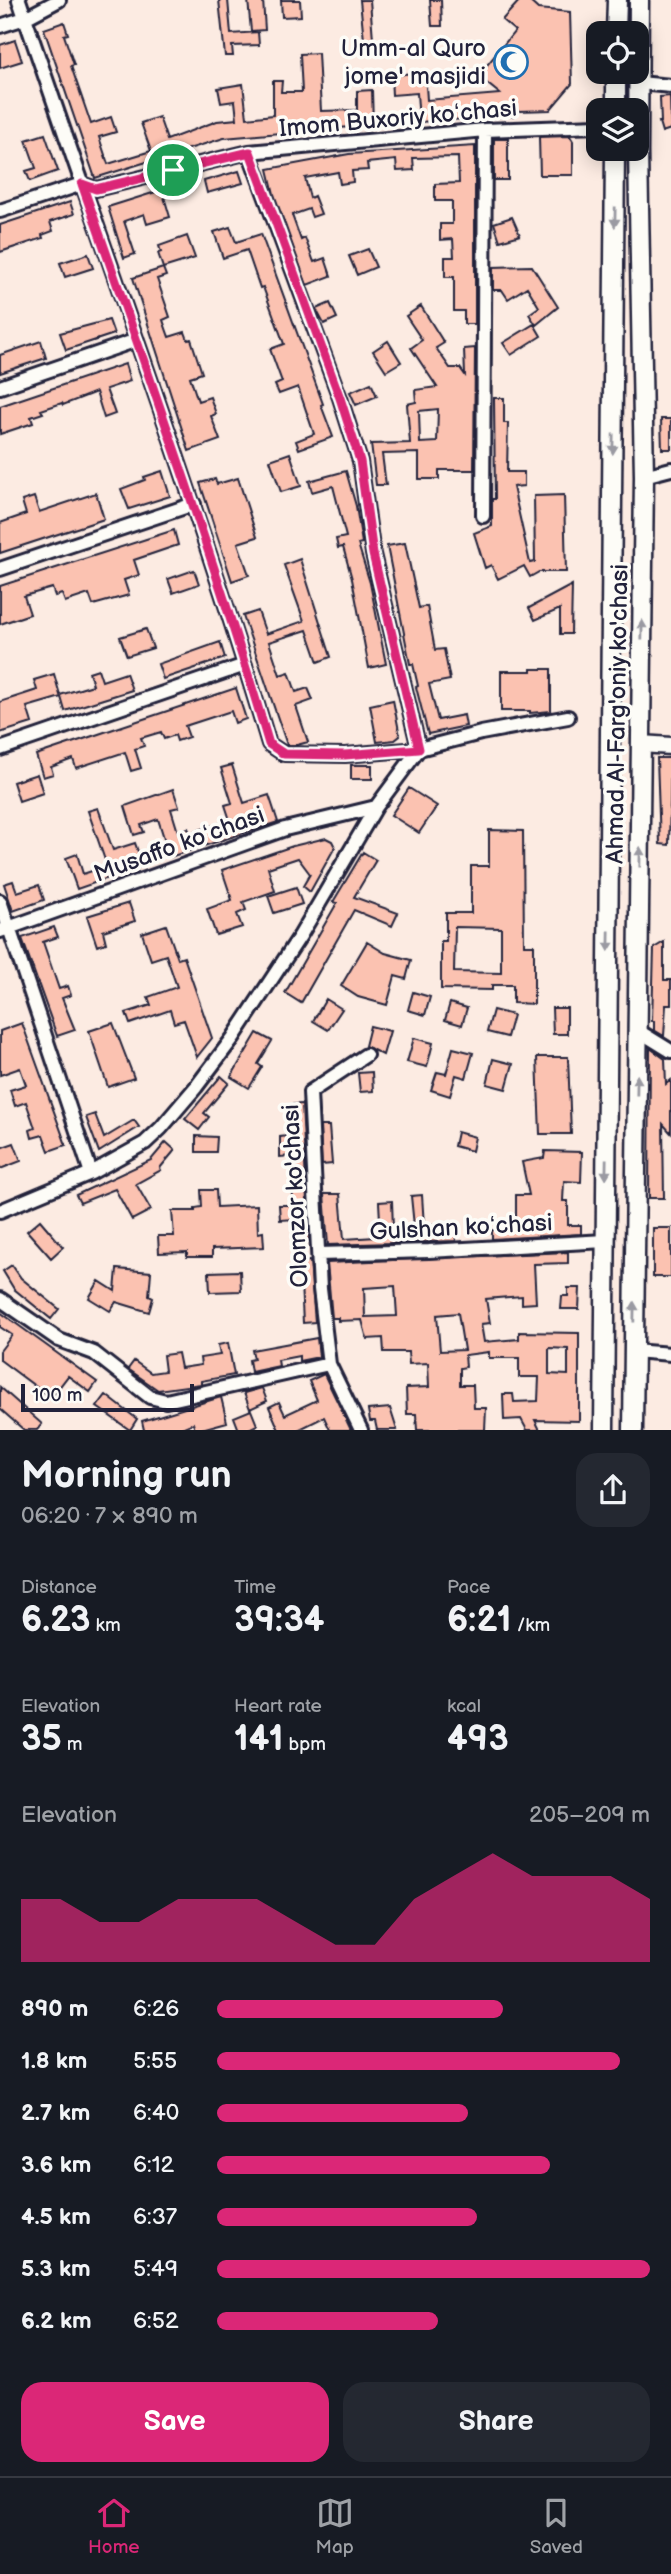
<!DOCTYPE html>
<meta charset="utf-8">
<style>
body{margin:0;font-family:"Balsamiq Sans",sans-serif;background:#242831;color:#f1f3f6;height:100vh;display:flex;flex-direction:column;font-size:26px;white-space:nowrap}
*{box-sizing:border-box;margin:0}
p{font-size:23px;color:#9ea1a6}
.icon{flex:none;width:38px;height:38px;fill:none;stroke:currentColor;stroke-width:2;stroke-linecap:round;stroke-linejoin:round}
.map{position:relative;height:1430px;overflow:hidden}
.drawer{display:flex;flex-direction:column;background:#171b24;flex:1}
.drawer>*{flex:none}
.tools{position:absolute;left:586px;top:21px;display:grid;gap:14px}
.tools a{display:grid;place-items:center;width:63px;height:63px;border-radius:14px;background:#171b24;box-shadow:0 4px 18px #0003;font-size:35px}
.scale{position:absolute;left:21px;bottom:18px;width:173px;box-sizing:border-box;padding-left:7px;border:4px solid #22223b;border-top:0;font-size:19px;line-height:24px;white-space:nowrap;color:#22223b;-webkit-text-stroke:5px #fdfcf7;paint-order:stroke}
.pin{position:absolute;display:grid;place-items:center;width:60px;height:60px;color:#fff;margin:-30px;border:4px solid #fff;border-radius:50%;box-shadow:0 2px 7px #0007}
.round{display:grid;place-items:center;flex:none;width:74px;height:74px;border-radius:21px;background:#242831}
.headline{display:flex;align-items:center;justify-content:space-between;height:119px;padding:0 21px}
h1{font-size:38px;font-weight:600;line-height:52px}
.metrics{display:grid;grid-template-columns:repeat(3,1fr);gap:10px;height:119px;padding:7px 21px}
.metrics div{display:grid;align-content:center}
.metrics b{font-size:35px;font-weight:600}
.metrics small{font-size:19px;font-weight:400}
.metrics p{font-size:19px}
.chart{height:196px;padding:14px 21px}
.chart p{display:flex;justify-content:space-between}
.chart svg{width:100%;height:126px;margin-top:7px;fill:#db2777;opacity:.7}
.primary-button{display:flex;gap:14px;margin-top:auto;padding:14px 21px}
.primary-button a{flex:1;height:80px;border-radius:21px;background:#db2777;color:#fff;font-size:28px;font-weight:600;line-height:80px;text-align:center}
.primary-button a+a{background:#242831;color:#f1f3f6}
ul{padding:0 21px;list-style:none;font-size:23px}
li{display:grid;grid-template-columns:112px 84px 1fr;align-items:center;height:52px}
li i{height:18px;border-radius:9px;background:#db2777}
.tabs{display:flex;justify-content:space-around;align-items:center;height:98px;border-top:2px solid #363941;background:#171b24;font-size:19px;color:#9ea1a6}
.tabs a{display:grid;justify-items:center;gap:4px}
.tabs .active{color:#db2777}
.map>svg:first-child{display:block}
.building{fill:#fbc2b1;stroke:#22223b;stroke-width:2;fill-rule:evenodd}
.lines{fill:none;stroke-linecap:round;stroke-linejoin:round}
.minor-casing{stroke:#22223b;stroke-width:18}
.major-casing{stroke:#22223b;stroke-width:21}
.highway-casing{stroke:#22223b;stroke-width:23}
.minor{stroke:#fdfcf7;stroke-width:12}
.major{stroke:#fdfcf7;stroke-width:16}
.highway{stroke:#fdfcf7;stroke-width:18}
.oneway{fill:#9a9aa2}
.route-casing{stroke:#fff;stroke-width:14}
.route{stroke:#db2777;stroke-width:9}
.labels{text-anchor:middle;stroke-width:7;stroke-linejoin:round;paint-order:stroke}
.poi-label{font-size:24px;fill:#22223b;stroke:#fdfcf7;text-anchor:end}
.street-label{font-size:24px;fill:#22223b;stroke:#fdfcf7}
</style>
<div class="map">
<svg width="671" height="1430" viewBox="0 0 671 1430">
<rect width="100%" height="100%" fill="#fcebe2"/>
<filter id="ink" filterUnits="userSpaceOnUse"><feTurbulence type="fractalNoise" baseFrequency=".0143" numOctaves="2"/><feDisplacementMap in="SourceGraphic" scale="14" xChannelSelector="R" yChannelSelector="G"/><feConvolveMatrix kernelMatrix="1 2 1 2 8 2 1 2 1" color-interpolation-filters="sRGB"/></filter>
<g filter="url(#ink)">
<!-- building -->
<path class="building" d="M219,0H228L231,34L258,32L259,45L232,46L233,56H225Z
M248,0H263L265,30L251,31Z
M281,0H300L301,16L282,17Z
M360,0H370L373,39L364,40Z
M430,0H441L442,26H432Z
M520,0H528L538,9L570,12L572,84L550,110L519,111L514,116L419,122L417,93L392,95L391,76L425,71L427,100L500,94L478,76L515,31L502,20Z
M64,22L68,34L64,35L74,65L71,66L91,124L111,117L116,132L99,137L108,164L151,151L141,123L159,117L167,140L217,121L237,119L235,101L221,103L218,88L243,84L247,118L273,115V81H282L281,92H302L300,54L318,53L321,111L357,110V91L372,90L373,125L224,138L95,178L44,29Z
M15,40L22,61L0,68V45Z
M670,96L671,129L662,132L659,122H661L660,97Z
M45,134L58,171L30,181L26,171L36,168L26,140Z
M570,136L573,141V175H540L539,137Z
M494,139H508V180H494Z
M475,146V324H464V311H454V277H445V257H454L453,239L440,240V224H452V201H435V184L459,183L458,157L413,158L414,170L397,171L396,160L367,163L368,170L352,171L353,182L340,184L338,172L305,178L310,198L314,196L321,214L312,217L309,209L292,215L301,240L305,238L314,262L325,258L331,276L307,285L274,194L268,169L349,154Z
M239,171L243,183L207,193L204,181Z
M162,190L170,217L147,224L144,214L124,221L135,254L124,258L108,207Z
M70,202L74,214L50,222L53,231L42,235L43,238L0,252V225Z
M512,217L520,235L500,241L494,223Z
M230,227L236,242L261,234L323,404L321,405L333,437L299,449L296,441L314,434L298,387L279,394L275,385L282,382L270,349L284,344L263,287L260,288L247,250L223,258L214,232Z
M187,236L195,258L163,268L158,253L161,252L159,246Z
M368,249L376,267L357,275L349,256Z
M88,254L93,268L65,277L60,263Z
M532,266L558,307L536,325L529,314L539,307L527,287L508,299L502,290H493V267Z
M163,268L166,276L157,279L170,317L163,320L169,337L185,332L188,340L191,339L202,373L190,377L198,401L210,397L216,414L211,416L220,440L189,451L133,278Z
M330,303L337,318L324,324L316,309Z
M421,306L444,343L436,348L450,368H460L465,375L464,349L475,348L474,470H439V479H419V453L382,454L386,485H376L371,444L410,443L407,404L416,402L415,390L437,387L411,348L422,340L406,316ZM438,409L437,442L420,443L419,411Z
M109,320L114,334L66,350L60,333Z
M534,324L541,336L511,355L503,343Z
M41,341L46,358L0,373V355Z
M388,341L401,362L386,371L373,351Z
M125,364L130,381L106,389L115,414L104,418L96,392L63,405L62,403L41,410L43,413L31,417L33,423L0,434V406Z
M371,383L377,396L356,405L350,392Z
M494,398H504V423H508L507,472H524V486L513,487L530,563L535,562L534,496L564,495L566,572H539L530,577L524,566L498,579L491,565L485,568L474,533L492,526V499H495Z
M661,419H671V449H662Z
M290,453L301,486L281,492L270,460Z
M162,471L170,496L129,509L121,489L145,480L144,477Z
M346,471L356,506L362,543L358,544L370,583L386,664L369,668L352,579L343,547L338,548L336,539L346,537L333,486L312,492L309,481Z
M238,478L257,537L238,543L249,575L232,581L200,483L215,479L217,484Z
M96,493L104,519L0,553V523L26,514L22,501L34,497L39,512Z
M174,530L178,545L134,560L139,575L124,580L129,595L93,605L89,594L65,602L62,594L55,596L52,588L24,596L30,614L0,624V586Z
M405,543L419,608L427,606L435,650L444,649L450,680L429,684L438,720L464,715L466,726L428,734L416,687L418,686L413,664H410L387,546Z
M300,559L331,657L318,662L307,630L269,642L280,675L289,672L296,692L308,688L313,700L296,706L308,742L297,745H287L243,616L258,611L266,634L304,621L284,565Z
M194,570L199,584L173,593L168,579Z
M572,585L571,634H560V609L535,620L529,608Z
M146,629L153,648L127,656L120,637Z
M220,642L225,658L163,679L158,664Z
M98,669L102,681L126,673L132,690L65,711L61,697L27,707L32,723L0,733V702L37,690L34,680L54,674L60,695L93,685L89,672Z
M531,669H551V711L530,713V711H501V671H531Z
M236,688L246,719L235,723L231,711L185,726L189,737L177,741L175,735L164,739L161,732L141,738L144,746L135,749L141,768L131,771L125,752L76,768L73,759L51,767L53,774L43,777L36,755Z
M393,700L400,736L395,740L377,742L370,705Z
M657,758H671L669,845L660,844Z
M232,765L244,803L269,795L278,822L170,857L158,819L141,825L144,832L134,835L125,806L173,789L179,807L171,809L178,832L188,828L190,833L230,820L225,805L232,803L221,768Z
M351,765H372V779H351Z
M37,774L43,793L19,801L13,782Z
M409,788L437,806L419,833L391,815Z
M98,808L113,850L135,843L143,866L77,889L66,858L77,854L83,874L107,866L88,811Z
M489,830L523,831L524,945H534V1004L513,1003V985H492V990L441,989V941H446V913H471V866H489ZM455,927L501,928V973L454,972Z
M326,838L332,841L335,847L310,892L303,886L310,874L298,858L268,868L275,891L243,902L246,910L237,914L242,927L216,935L207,909L232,900L222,870L293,846Z
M363,852L376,860L354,897L398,913L392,926L354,910L301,1003L285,993L337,903L333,902Z
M13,881L17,892L39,885L44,900L13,911L4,884Z
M296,887L302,904L274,913L268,896Z
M129,903L135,921L103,931L106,943L97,946L87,916Z
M166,925L178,959L184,957L212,1038L197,1057L184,1020L174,1023L170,1010L130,1024L126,1013L151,1005L148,997L177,987L166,955L151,960L142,933Z
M54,927L58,937L43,942L59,989L68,986L71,995L62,998L75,1030L57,1036L22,938Z
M367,942L385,953L411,960L406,979L395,976L387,1005L358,997L341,986Z
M664,942V980H671V1005H666L664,1036L654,1030V1021H652L654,948Z
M413,992L430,997L425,1015L408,1010Z
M326,999L342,1009L328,1030L313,1021Z
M450,1003L467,1008L462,1025L445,1020Z
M552,1008H567V1034H553Z
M493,1010L513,1015L507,1037L487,1032Z
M22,1023L66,1145L49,1151L43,1135L32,1138L30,1130L35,1128L26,1102L15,1106L10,1090L26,1085L20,1068L0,1075V1031Z
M113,1023L134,1078L108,1087L89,1031Z
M370,1026L390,1031L383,1055L365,1046Z
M257,1033L272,1041L258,1064L262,1067L249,1088L231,1077Z
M414,1038L433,1043L427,1067L407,1062Z
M453,1048L473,1053L466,1078L456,1075L450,1096L431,1090L437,1072L446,1074Z
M650,1048L665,1059L666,1084L671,1080V1133L663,1124L664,1198H649Z
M537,1057H568L571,1134H540Z
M493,1059L513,1064L506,1089L487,1084Z
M372,1072L373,1091L360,1092L358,1073Z
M221,1076L229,1083L204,1113L209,1117L199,1130L185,1119Z
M302,1104L309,1241L297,1242L296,1219L280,1220L279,1205H293L291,1156L280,1157V1137L288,1136L286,1105Z
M95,1114L104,1138L134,1120L139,1127L99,1152L86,1117Z
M320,1126H329L332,1164L322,1165Z
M457,1132L475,1137L472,1151L454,1146Z
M196,1136L217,1137L216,1152H196Z
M166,1142L175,1150L160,1168L161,1170L136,1184L151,1210L132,1220L115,1189L80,1203L76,1195L151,1160Z
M14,1143L21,1161L0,1169V1148Z
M545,1151L582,1152L581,1182L564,1181L563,1201H568V1225H581V1234L492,1239V1230H516V1195H529L522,1162L544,1158Z
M201,1190H216L217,1207L257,1205L258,1233L263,1232L264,1247L212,1249V1257H187V1252L159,1253L158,1236H174L172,1211H195V1208L202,1207Z
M324,1194H340L344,1239L376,1237L375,1221L380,1220L379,1202L392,1201L393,1228L414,1226L411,1196L422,1195L424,1226L454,1222L456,1241L328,1245Z
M40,1220L63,1247L51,1258L27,1231Z
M653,1228H671V1277H653Z
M568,1252V1263L534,1264L536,1303L522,1304V1296L486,1299L490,1323L481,1324L484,1342L519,1339V1332L579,1333V1421L535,1420L540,1430H527L521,1419L504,1420L503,1394H513L514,1402L538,1401L539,1377H519V1358H489V1352L465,1355L466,1367L460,1368V1385H473L474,1408H486L485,1430H417L416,1414H407L406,1388L429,1387L428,1363L409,1364L408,1352H384L383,1338L367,1339L362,1320L338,1321V1318H332L327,1263ZM395,1286L397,1316L365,1317L364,1288ZM458,1313L464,1350L440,1351L437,1315ZM549,1348L568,1349V1375L549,1374Z
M310,1261L315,1322L303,1323L300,1262Z
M12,1265L21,1278L59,1309L51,1319L14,1289L3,1271Z
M117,1269L151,1272L149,1296L153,1298L149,1312L116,1302L110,1311L89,1298L99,1281L115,1291Z
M240,1271L241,1291L210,1292L209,1272Z
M568,1288H580L579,1309H561L562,1296H568Z
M0,1312L97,1382L90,1392L68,1376L51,1398L0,1360V1351L12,1335L0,1327Z
M317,1338L319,1357L299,1361V1356L278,1360L279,1366L251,1372L249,1360L254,1359L252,1350Z
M228,1343L234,1375L201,1381V1384L158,1390L128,1369L134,1361L151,1373L165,1371L163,1355L178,1353L181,1368L201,1365L200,1358L220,1355L218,1345Z
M324,1374L351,1430H330L324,1417L298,1430H279L269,1407L279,1402L285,1415L317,1400L309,1381Z
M0,1387L42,1424L37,1430H24L0,1409Z
M262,1388L267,1401L250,1409L244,1393Z
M106,1395L137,1419L130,1430L97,1407Z
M221,1397L227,1422L198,1430H195L193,1423L177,1430H144L142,1421Z
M390,1408L397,1430H377L375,1421H370L368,1410Z
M251,1410L257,1425L247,1430H239L234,1417Z"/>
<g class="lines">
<!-- minor casing -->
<g class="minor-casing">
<path id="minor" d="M19,0C103,248 194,493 269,744L284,754L345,755L419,749L373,554L360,461L340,398L249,152
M0,26L25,18L59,0
M639,83L671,86
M0,211L82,184L96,189L249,152L485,130L598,126
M0,387L137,340
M644,476L671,469
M483,516L485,130
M0,569L194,504
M0,749L245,665
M0,901L91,1173
M0,931L285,829L376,807
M637,1030L671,1051
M0,1211L91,1173L145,1143L161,1128L196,1087L233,1038L300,936L376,807L419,749L481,733L568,717
M319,1254L429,1251L605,1241
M0,1299L59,1340L94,1353L150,1397L166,1401L329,1364
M633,1351L671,1354
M361,1430L329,1364L320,1289L310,1092L366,1055"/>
</g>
<!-- major casing -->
<g class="major-casing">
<path id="major" d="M641,744L671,746"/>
</g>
<!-- highway casing -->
<g class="highway-casing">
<path id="highway" d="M616,33L617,0
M616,110V72
M604,1430L615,149
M633,1430L644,476L638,152L639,0"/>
</g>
<!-- minor -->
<use href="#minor" class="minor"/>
<!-- major -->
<use href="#major" class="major"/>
<!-- highway -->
<use href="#highway" class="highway"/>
</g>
<!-- one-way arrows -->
<defs><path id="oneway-solid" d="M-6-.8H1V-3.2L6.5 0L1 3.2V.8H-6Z" transform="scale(1.75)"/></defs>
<g class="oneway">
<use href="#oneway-solid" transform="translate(615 217) rotate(91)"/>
<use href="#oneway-solid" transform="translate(613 444) rotate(91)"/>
<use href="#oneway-solid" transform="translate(642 630) rotate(-89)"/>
<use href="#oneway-solid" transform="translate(640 857) rotate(-89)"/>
<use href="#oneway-solid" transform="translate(609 941) rotate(91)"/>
<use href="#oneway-solid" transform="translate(637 1085) rotate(-89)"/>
<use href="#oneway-solid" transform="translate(606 1169) rotate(91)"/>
<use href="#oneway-solid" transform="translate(634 1312) rotate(-89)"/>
</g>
</g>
<g class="lines" filter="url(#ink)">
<!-- route casing -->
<g class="route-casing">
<path id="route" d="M250,152L340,398L360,461L373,554L419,749L345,755L284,754L269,744C213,555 147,370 82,184L96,189Z"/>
</g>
<!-- route -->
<use href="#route" class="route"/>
</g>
<!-- icons -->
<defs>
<g id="mosque-ring" transform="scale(1.75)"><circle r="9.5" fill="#fdfcf7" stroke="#1f6fb2" stroke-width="1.5"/><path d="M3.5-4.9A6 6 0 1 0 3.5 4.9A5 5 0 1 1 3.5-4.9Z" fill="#1f6fb2"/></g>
</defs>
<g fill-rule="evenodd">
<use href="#mosque-ring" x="511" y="62"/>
</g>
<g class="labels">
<!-- poi labels -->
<g class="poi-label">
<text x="486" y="56">Umm-al Quro<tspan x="486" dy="28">jome' masjidi</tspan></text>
</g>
<!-- street labels -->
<g class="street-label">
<text transform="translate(398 118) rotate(-5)" y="8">Imom Buxoriy koʻchasi</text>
<text transform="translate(617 714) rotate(-89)" y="8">Ahmad Al-Farg'oniy ko'chasi</text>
<text transform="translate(179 844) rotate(-20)" y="8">Musaffo koʻchasi</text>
<text transform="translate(295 1196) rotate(-93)" y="8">Olomzor ko'chasi</text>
<text transform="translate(461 1227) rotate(-3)" y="8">Gulshan koʻchasi</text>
</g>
</g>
</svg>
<div class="tools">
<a><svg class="icon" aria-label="locate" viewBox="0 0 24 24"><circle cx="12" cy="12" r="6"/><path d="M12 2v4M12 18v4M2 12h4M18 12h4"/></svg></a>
<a><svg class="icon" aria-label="layers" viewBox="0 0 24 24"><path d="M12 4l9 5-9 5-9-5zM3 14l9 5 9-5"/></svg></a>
</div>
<div class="scale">100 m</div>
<div class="pin" style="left:173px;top:170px;background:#1e9e55"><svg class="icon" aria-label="arrive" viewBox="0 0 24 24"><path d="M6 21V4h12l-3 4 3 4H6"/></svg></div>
</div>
<section class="drawer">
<div class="headline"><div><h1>Morning run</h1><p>06:20 · 7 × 890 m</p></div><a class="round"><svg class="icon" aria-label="share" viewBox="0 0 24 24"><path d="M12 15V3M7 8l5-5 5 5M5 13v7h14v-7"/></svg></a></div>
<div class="metrics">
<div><p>Distance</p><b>6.23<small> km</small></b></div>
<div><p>Time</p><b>39:34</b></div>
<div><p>Pace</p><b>6:21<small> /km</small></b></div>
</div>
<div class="metrics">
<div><p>Elevation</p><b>35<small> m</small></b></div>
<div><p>Heart rate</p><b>141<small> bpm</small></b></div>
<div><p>kcal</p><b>493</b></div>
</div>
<div class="chart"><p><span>Elevation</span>205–209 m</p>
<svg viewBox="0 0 160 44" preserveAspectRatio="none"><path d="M0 44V22L10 22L20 30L30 30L40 22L50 22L60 22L70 30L80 38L90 38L100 22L110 14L120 6L130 14L140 14L150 14L160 22V44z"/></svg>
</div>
<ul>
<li><b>890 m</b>6:26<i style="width:66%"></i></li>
<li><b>1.8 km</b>5:55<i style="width:93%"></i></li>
<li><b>2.7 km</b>6:40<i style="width:58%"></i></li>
<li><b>3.6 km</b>6:12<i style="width:77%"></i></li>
<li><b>4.5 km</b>6:37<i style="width:60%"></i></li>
<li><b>5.3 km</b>5:49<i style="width:100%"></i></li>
<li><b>6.2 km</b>6:52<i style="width:51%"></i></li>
</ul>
<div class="primary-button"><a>Save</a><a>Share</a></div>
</section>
<nav class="tabs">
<a class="active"><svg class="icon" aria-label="home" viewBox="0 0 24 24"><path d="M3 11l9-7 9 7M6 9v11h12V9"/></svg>Home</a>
<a><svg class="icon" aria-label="map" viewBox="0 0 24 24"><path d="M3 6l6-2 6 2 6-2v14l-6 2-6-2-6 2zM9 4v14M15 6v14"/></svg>Map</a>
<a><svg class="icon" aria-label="saved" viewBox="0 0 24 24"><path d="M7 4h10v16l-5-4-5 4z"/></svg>Saved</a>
</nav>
